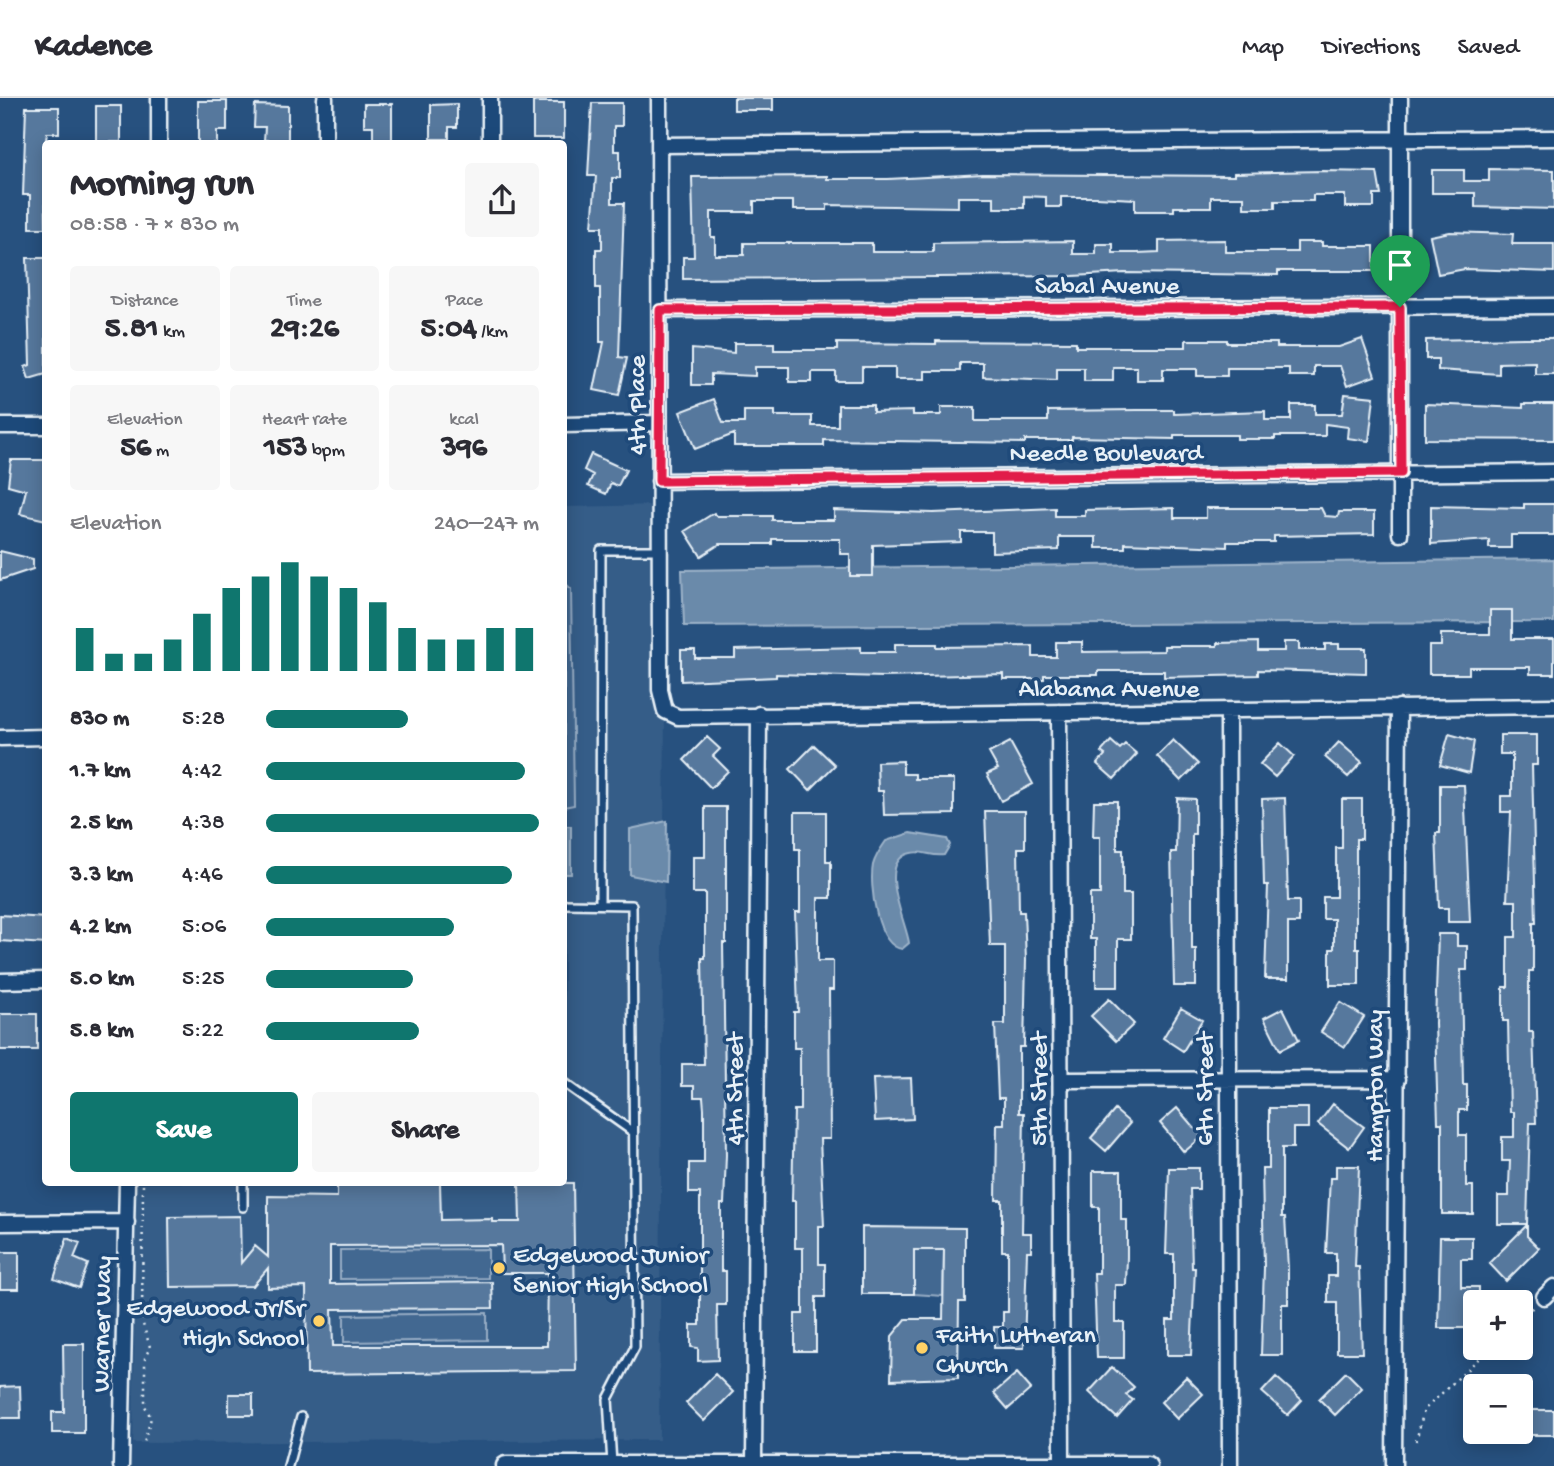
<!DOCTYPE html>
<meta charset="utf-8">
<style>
body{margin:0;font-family:"Gochi Hand",sans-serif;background:#f7f7f7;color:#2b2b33;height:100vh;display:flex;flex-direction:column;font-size:26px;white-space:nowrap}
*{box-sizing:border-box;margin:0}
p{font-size:23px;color:#7c7c81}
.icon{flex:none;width:38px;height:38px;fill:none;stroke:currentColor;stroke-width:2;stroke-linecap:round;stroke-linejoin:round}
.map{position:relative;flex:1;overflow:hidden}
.side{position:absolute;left:42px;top:42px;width:525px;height:1046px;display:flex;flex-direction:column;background:#fff;border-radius:7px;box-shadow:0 4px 18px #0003}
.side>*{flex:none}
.tools{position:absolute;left:1463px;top:1192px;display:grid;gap:14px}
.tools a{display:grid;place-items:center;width:70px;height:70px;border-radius:7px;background:#fff;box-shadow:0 4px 18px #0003;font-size:35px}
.pin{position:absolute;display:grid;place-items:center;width:60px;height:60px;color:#fff;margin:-72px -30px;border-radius:50% 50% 50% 0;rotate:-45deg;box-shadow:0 0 7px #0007}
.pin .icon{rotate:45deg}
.round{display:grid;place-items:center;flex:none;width:74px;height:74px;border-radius:7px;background:#f7f7f7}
.summary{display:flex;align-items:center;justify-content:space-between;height:119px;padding:0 28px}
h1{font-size:38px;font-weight:800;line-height:52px}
.figures{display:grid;grid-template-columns:repeat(3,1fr);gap:10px;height:119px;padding:7px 28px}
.figures div{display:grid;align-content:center;border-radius:7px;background:#f7f7f7;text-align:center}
.figures b{font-size:30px;font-weight:800}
.figures small{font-size:19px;font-weight:400}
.figures p{font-size:19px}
.chart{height:196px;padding:14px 28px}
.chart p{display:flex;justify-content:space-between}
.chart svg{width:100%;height:126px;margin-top:7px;stroke:#0f766e;stroke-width:6}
.action{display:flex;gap:14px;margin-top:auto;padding:14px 28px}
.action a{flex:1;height:80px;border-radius:7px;background:#0f766e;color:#fff;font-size:28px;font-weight:800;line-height:80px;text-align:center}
.action a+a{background:#f7f7f7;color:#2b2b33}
ul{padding:0 28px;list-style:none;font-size:23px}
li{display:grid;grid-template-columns:112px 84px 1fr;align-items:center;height:52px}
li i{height:18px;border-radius:9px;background:#0f766e}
header{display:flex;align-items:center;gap:42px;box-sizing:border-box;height:98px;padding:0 35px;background:#fff;border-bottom:2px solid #e1e1e2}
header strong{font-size:33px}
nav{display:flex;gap:38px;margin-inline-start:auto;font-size:24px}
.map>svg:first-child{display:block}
.built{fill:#355d88}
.green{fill:#436891;stroke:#96acc4;stroke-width:2}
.water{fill:#6b8aaa;stroke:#9db3c9;stroke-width:2}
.building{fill:#57789d;stroke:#e8f1f8;stroke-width:2;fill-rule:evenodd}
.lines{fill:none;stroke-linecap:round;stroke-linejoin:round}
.service-casing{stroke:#e8f1f8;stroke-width:12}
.minor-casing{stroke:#e8f1f8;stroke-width:19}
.tertiary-casing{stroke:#e8f1f8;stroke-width:23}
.path{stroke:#e8f1f8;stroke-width:2.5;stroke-dasharray:2 5;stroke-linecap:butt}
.service{stroke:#1f4a7a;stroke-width:7}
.minor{stroke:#1f4a7a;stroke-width:14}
.tertiary{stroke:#1f4a7a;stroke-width:18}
.route-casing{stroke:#fff;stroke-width:14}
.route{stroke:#e11d48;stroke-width:9}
.poi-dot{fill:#ffd166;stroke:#1f4a7a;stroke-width:2.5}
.labels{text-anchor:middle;stroke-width:7;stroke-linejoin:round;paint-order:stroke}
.street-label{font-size:26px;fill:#e8f1f8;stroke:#1f4a7a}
.poi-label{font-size:26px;fill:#e8f1f8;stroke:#1f4a7a;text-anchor:start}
</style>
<header>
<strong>Kadence</strong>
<nav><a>Map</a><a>Directions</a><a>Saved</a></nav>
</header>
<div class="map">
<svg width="1554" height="1368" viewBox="0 0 1554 1368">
<rect width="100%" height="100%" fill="#27517f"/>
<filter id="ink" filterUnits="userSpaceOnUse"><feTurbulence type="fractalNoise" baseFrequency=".0143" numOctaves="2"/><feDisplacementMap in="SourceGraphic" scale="14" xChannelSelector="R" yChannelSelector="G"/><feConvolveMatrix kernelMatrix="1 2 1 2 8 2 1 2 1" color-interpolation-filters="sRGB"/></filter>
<g filter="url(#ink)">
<!-- built -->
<path class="built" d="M659,407L665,613L659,1342L133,1345L136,1085H564V409Z"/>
<!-- green -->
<path class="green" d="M564,484L571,491L574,707L564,709Z
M488,1151V1180L340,1181V1152Z
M914,1152H944L943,1198L914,1196Z
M487,1215V1242L344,1244V1217Z"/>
<!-- water -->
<path class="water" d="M1554,461V524L684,528L682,472Z
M667,723L666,784L630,777V731Z
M564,728H571V776H564Z
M910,735L947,741L950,747L944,757C932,759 922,752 911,755C875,762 907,826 909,845L902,851C877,848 869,787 873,767C875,759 881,750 886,743Z"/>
<!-- building -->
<path class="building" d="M734,0H773V12H734Z
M198,3H227V33H217V46H198Z
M533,4H564V40H533Z
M592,5H622V28H614V53H620V80H612V105H624L619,259L627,260L619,297L594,292L604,244H600V190H596V151H602V129H592L596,78H588Z
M364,6H392V42H373V28H364Z
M457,6V29H449V41H431V7Z
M255,7L288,8V42H264L265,29H254Z
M96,8H121V44H96Z
M26,9H59V35H47L45,48L46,130H30V97H23Z
M1489,71L1554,72V111L1475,109V95H1432V72H1464V83H1489Z
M1323,73L1377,74L1381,97H1374V109H1345V97H1313V103H1275V110H1244V99H1211V109H1174V113H1135V101L1096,99H1061V109H1046V99L1024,98V110H994V99H958V109L827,107V112H793V103H754V114H711V139H715V157H744V145H872V154H933V145L1073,143V156H1096V146H1113V155H1137L1159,154V143L1225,142V154H1297V144H1322V148H1374V173H1278V177L1124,175L1073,178L683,181V159H694L692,79L827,78V81H888L983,76L1234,78V75Z
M1450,134L1513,136L1512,146H1554V174L1465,171L1438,176L1430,138Z
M27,160H46V276L29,281L25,269L30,267Z
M1524,240H1554V276H1535V264L1499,265V276L1438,272V261H1426V242Z
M1362,241L1375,278L1347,288L1340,268H1314V278H1289V270H1227V278H1197V271H1163V282H1137V269H1113V283H1084V270H1057V282L983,279V265H960V273H925V281H895V269H862V283H836V274H812V284H789V269H755V278L711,276V287H692V251L734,255V245H774V252H837V245L936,246V243L1076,244V249H1186V242H1227V245H1277V249H1339Z
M1345,296L1374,299L1369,343L1347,340L1348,329L1325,326V338H1275V341H1237V337H1174V341L1072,339V342H1025V345L824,342V348H734V336L695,351L680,314L714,301L723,325H744V313H775V318H812V328H838V307H873V314L913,313V317H941V309H975V323H1048V313L1137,312H1174V316L1265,313V322H1291V307H1315V316H1342Z
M1425,306L1523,310V306H1554V342L1425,341Z
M591,356L626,372L618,388L611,385L606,396L588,388L593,377L584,372Z
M11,362H46V422L20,416L26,392L8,387Z
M1524,406H1554V437H1511V450H1489V442L1431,446V408L1524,410Z
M1055,410V418H1085V412L1174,410V420H1206V410H1321L1325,418L1338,419L1339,414H1374V436L1274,438V444H1227V449L1125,445V450H1096V439H1059V452L992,454V434H961V444L873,447V478H850V456H840V441H772V446H720L701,458L685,433L714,415L717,418H772V422H834V412L933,415Z
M0,453L33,461V471L0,482Z
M1490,512H1512V541H1554V576H1530V569H1469V576H1429V548H1441V536H1490Z
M1056,544H1082V554L1164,553V548H1217V545L1258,544V553H1284V544H1299V552H1325V546H1339V550H1366V575L1258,572V577L1164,579V573H1098V577H1044V581H1003V576L883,579L776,576V579L681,583V552H695V560H735V552L861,549V554H895V546H937V549L1033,548V559H1056Z
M1449,636L1474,643L1469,675L1440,667Z
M1500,637H1537V667H1532L1536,825H1533V873H1529V934H1533L1536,1025H1530L1527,1126H1498V1098H1509V1087L1510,1063H1502V1039H1514V1014H1510L1508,923H1503V889H1508V839H1516V803H1507L1511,714H1501V698H1512V656H1500Z
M707,639L720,651L713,658L728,673L711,690L684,662Z
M1173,642L1198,666L1181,683L1157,658Z
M1111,643L1120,651L1125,646L1137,656L1114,681L1097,666L1105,657L1101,654Z
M1010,644L1033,686L1001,703L987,676L998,671L989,655Z
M1339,644L1362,664L1348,679L1325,659Z
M1280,645L1294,658L1275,679L1260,666Z
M814,647L835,667L810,692L790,671Z
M903,663V676H915V681H954V716L884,717L883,693H878L877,664Z
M1440,687H1464L1470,824H1448V810H1439L1436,735H1440Z
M1177,700L1195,701V736H1192V851H1196V888H1174L1171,754H1176Z
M1285,700L1288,803H1299V825H1288V881H1265L1268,787H1264L1262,701Z
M1342,701H1362V741H1356V851H1359V887H1330V851H1334V821H1323V799H1336V750H1342Z
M1094,703H1117V752H1123V796H1131V841H1118V889H1096V841H1090V796H1100V739H1093Z
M705,709H726V845H723L726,1057L724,1106H721V1173H726V1207H717L718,1262L698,1263V1250L691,1249V1227H700V1095H689V1065H704V1011L703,999H694V988H682V966H704L702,860H705V795H693V759H705Z
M985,713H1025V750H1018L1019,814H1024L1026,862L1024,949H1019V1015H1024L1022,1135H1031V1153H1027L1024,1250H994V1229H1003V1214H1008V1153H1002V1102H996L997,1026H1004V1000H998L995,926H1005V848H990Z
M795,714H826V763H831V800H818V863H833V892H829L830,1041H820L824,1128H819V1166H825V1199H816V1253H795V1216H803V1150H795V1103H792L794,1012H800V950H794V914H798L795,814H800V751H795Z
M0,817L46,820V846L0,843Z
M1438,836H1457V848H1467V872H1461L1463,987H1467V1012H1459V1037H1466V1088H1473V1116H1442V1025H1438L1435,925Z
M1109,901L1134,926L1116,943L1091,918Z
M1340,904L1364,919L1345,949L1321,934Z
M1181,910L1202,922L1183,953L1163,940Z
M1283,910L1299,942L1280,952L1264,920Z
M0,916H37V952H0Z
M911,980L913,1021L875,1023L873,981Z
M1333,1006L1364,1029L1349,1050L1318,1026Z
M1177,1010L1202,1039L1184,1054L1160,1025Z
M1269,1010H1308V1030H1293V1050H1282V1119H1285L1288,1170V1206H1282V1257H1261L1264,1170L1262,1071H1269Z
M1115,1012L1130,1025L1106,1053L1091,1040Z
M1336,1068H1359L1355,1169H1359L1362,1255H1337V1205H1328V1178H1336V1155H1326L1330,1080H1336Z
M1169,1070H1199V1091H1190L1192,1170H1195L1191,1257H1167V1222H1174V1156H1166Z
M1093,1073H1121V1122H1127V1159L1126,1187H1115V1224H1124V1260H1097L1094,1175H1099V1109H1093Z
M337,1085H440L441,1122L492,1121V1124H520L519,1085H573L576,1273L307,1276L306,1189L268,1190V1170L253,1188L170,1189L169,1119L240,1118L241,1165L255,1148L268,1159V1098L337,1099ZM501,1147L502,1175H548L547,1248H333L332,1211L493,1210L492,1184L330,1186V1148Z
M1527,1127V1138L1539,1150L1506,1183L1489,1165Z
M862,1129L965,1130V1204H959L958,1280L891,1282L892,1238L906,1221H943L944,1152H914V1196H862Z
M1440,1139H1472V1161H1461V1189H1479V1204H1475V1218H1467V1230H1438Z
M67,1140L80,1145L74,1160L88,1166L79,1190L54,1181Z
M0,1154H19V1191H0Z
M63,1246H84V1335H52V1314H64Z
M1112,1269L1134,1289L1126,1297L1133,1302L1117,1320L1089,1294Z
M1346,1274L1362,1290L1335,1317L1319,1301Z
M1017,1275L1031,1291L1008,1311L994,1295Z
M715,1276L733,1294L704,1323L686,1305Z
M1186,1279L1203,1296L1177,1321L1161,1304Z
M1276,1279L1302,1302L1288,1317L1262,1294Z
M20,1288L21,1320H0V1289Z
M229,1296H253V1317H229Z
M1521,1312H1554V1337H1521Z"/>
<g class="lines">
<!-- service casing -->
<g class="service-casing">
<path id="service" d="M564,806L632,807L635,1249L608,1301L612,1366
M600,806L601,452H659
M564,985L633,1034
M243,1109V1085
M288,1368L301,1319"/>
</g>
<!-- minor casing -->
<g class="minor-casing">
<path id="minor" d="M490,0V46
M659,0L660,592L665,613L678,619L1554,608
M159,46V0
M325,46V0
M659,47L1554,40
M660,212L1554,208
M564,327L659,325
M0,328H46
M659,383L1554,374
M1400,436V0
M1228,613L1230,1368
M1059,614L1062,1368
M0,640L46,639
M0,883L46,882
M1062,982L1398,981
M0,1125L127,1124
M1544,1199L1554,1189
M754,1366L759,616
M121,1368L127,1085
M1394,1368L1399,609"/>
</g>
<!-- tertiary casing -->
<g class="tertiary-casing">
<path id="tertiary" d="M506,1368H1147"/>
</g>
<!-- path -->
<path class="path" d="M143,1087L142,1223L150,1249L145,1260V1308L151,1320L144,1345
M1521,1221L1534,1208
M1416,1343L1424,1312L1490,1250"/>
<!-- service -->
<use href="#service" class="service"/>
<!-- minor -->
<use href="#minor" class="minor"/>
<!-- tertiary -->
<use href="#tertiary" class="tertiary"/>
</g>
</g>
<g class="lines" filter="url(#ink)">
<!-- route casing -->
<g class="route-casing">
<path id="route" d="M1400,209L1401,375L659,383L660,212Z"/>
</g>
<!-- route -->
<use href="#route" class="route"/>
</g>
<!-- markers -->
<g class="poi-dot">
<circle cx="499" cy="1170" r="7"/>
<circle cx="319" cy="1223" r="7"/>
<circle cx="922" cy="1250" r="7"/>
</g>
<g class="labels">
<!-- street labels -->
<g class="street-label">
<text x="1107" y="195">Sabal Avenue</text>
<text transform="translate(635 307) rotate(-90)" y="9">4th Place</text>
<text x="1106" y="362">Needle Boulevard</text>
<text x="1109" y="598">Alabama Avenue</text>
<text transform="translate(1373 988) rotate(-90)" y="9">Hampton Way</text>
<text transform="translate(733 991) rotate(-90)" y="9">4th Street</text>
<text transform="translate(1037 991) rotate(-90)" y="9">5th Street</text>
<text transform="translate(1203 991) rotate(-90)" y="9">6th Street</text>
<text transform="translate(100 1226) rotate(-89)" y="9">Warner Way</text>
</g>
<!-- poi labels -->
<g class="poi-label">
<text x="513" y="1164">Edgewood Junior<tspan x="513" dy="30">Senior High School</tspan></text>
<text x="305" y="1217" text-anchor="end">Edgewood Jr/Sr<tspan x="305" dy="30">High School</tspan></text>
<text x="936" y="1244">Faith Lutheran<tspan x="936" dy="30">Church</tspan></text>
</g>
</g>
</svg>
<div class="tools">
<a>+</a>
<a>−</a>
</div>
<div class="pin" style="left:1400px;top:209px;background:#1e9e55"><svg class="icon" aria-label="arrive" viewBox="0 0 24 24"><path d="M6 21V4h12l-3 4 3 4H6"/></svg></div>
<section class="side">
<div class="summary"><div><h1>Morning run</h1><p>08:58 · 7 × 830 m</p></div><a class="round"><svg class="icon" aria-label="share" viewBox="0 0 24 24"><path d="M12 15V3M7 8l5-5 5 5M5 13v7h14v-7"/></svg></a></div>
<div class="figures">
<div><p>Distance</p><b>5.81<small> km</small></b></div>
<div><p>Time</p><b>29:26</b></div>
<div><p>Pace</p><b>5:04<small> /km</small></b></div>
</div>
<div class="figures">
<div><p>Elevation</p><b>56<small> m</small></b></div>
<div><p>Heart rate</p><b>153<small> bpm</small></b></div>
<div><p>kcal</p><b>396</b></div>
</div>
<div class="chart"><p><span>Elevation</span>240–247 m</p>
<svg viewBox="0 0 160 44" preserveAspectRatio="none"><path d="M5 44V29M15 44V38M25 44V38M35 44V33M45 44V24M55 44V15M65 44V11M75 44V6M85 44V11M95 44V15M105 44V20M115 44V29M125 44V33M135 44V33M145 44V29M155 44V29"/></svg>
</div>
<ul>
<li><b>830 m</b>5:28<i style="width:52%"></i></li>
<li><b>1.7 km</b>4:42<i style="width:95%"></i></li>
<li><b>2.5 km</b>4:38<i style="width:100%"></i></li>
<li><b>3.3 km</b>4:46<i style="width:90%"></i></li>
<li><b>4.2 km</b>5:06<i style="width:69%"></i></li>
<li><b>5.0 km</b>5:25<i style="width:54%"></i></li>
<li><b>5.8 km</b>5:22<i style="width:56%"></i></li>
</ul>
<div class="action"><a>Save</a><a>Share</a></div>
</section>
</div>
